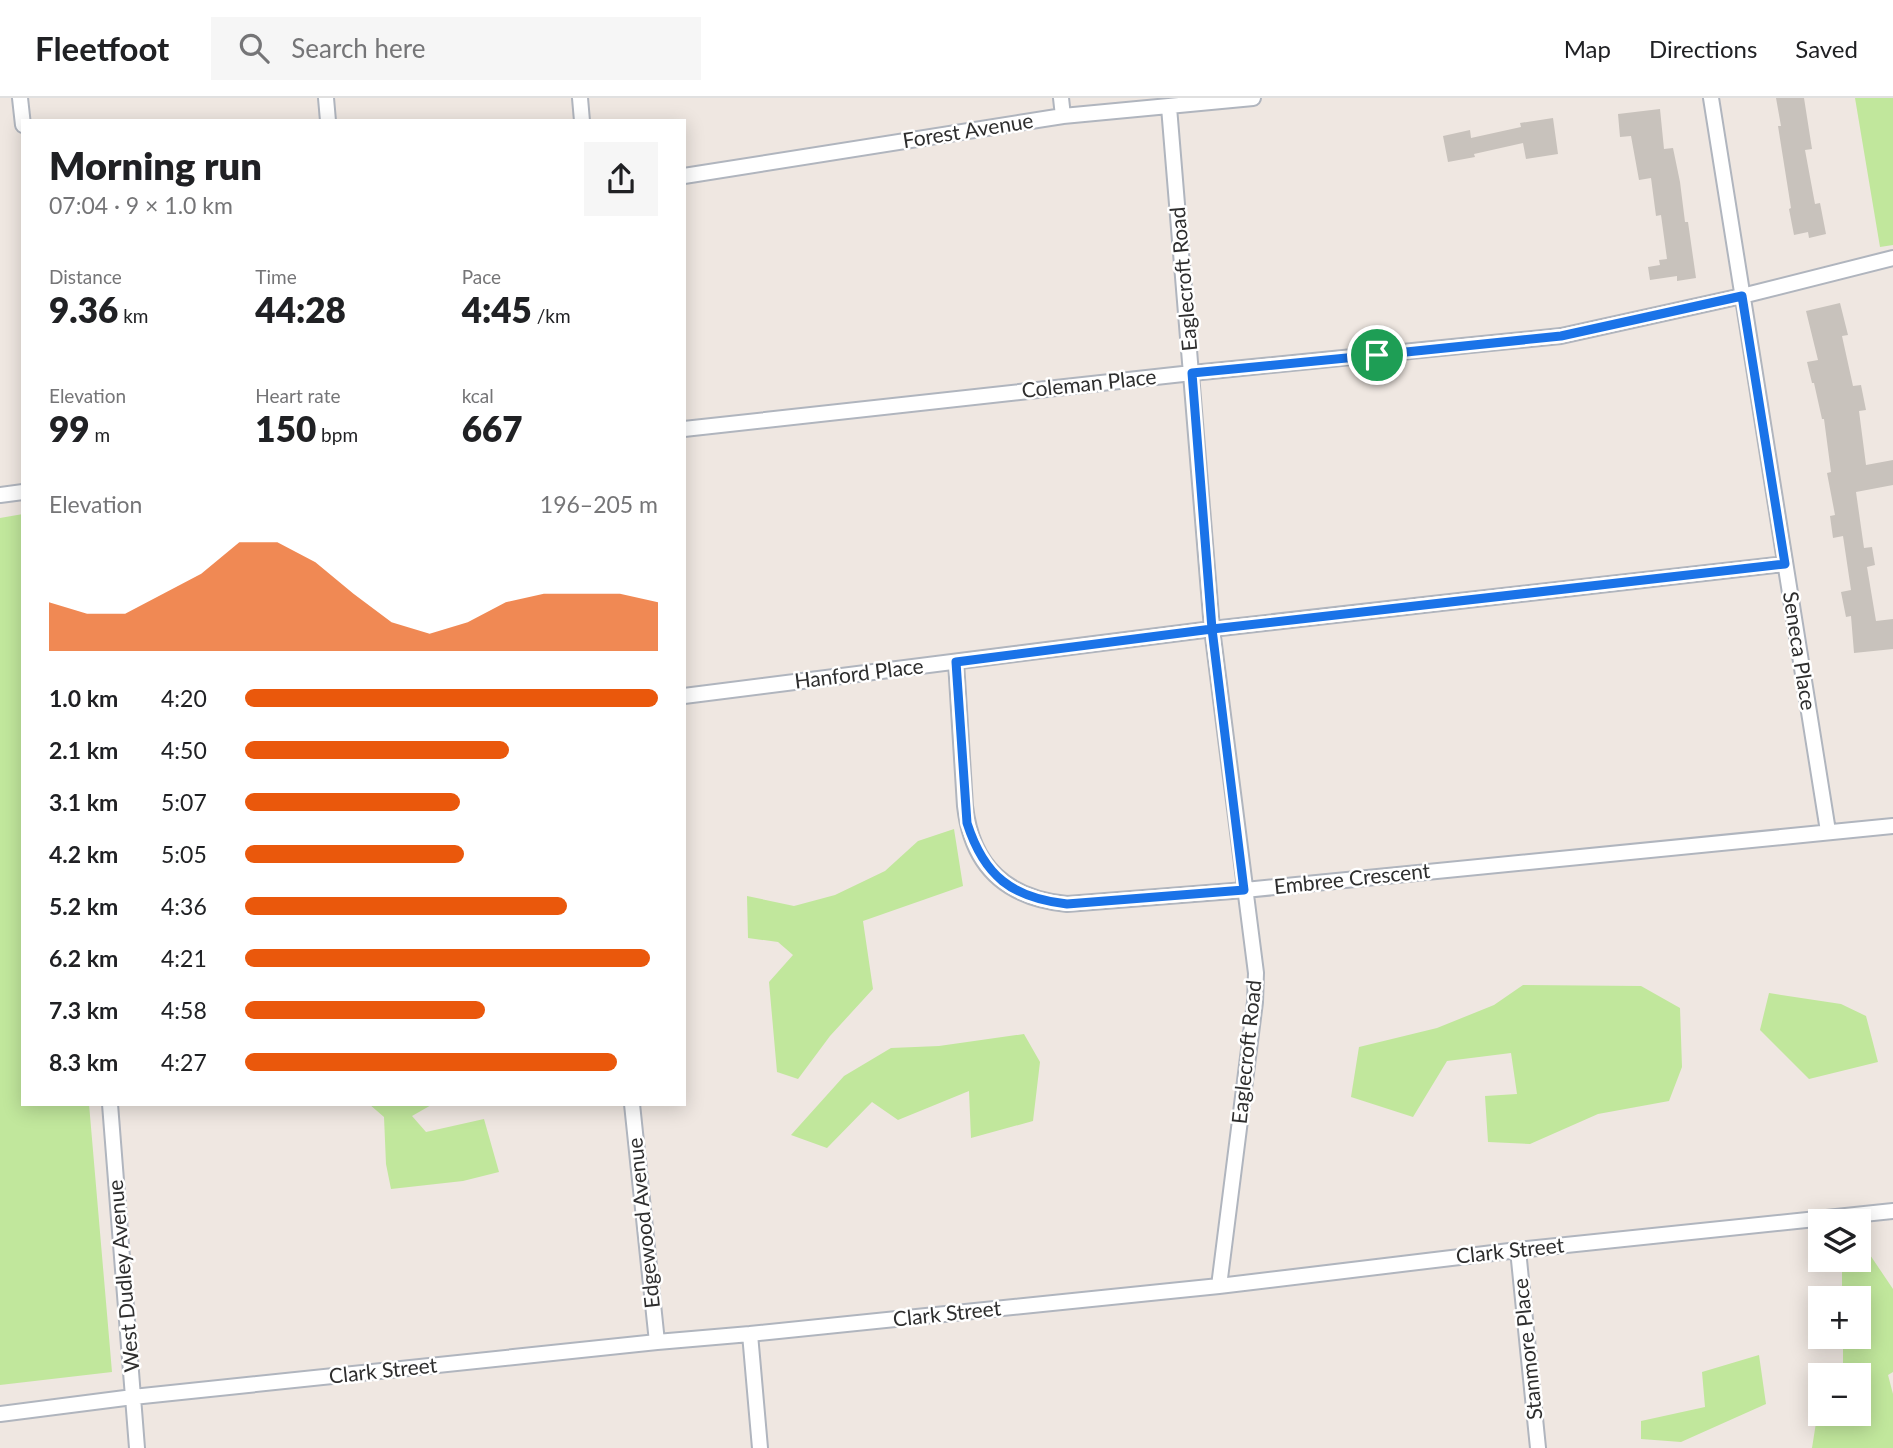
<!DOCTYPE html>
<meta charset="utf-8">
<style>
body{margin:0;font-family:Lato,sans-serif;background:#f6f6f6;color:#202124;height:100vh;display:flex;flex-direction:column;font-size:26px;white-space:nowrap}
*{box-sizing:border-box;margin:0}
p{font-size:23px;color:#757577}
.icon{flex:none;width:38px;height:38px;fill:none;stroke:currentColor;stroke-width:2;stroke-linecap:round;stroke-linejoin:round}
.map{position:relative;flex:1;overflow:hidden}
.panel{position:absolute;left:21px;top:21px;width:665px;height:987px;display:flex;flex-direction:column;background:#fff;border-radius:0px;box-shadow:0 4px 18px #0003}
.panel>*{flex:none}
.buttons{position:absolute;left:1808px;top:1111px;display:grid;gap:14px}
.buttons a{display:grid;place-items:center;width:63px;height:63px;border-radius:0px;background:#fff;box-shadow:0 4px 18px #0003;font-size:35px}
.pin{position:absolute;display:grid;place-items:center;width:60px;height:60px;color:#fff;margin:-30px;border:4px solid #fff;border-radius:50%;box-shadow:0 2px 7px #0007}
.round{display:grid;place-items:center;flex:none;width:74px;height:74px;border-radius:0px;background:#f6f6f6}
.head{display:flex;align-items:center;justify-content:space-between;height:119px;padding:0 28px}
h1{font-size:38px;font-weight:800;line-height:52px}
.metrics{display:grid;grid-template-columns:repeat(3,1fr);gap:10px;height:119px;padding:7px 28px}
.metrics div{display:grid;align-content:center}
.metrics b{font-size:35px;font-weight:800}
.metrics small{font-size:19px;font-weight:400}
.metrics p{font-size:19px}
.chart{height:196px;padding:14px 28px}
.chart p{display:flex;justify-content:space-between}
.chart svg{width:100%;height:126px;margin-top:7px;fill:#ea580c;opacity:.7}
ul{padding:0 28px;list-style:none;font-size:23px}
li{display:grid;grid-template-columns:112px 84px 1fr;align-items:center;height:52px}
li i{height:18px;border-radius:9px;background:#ea580c}
header{display:flex;align-items:center;gap:42px;box-sizing:border-box;height:98px;padding:0 35px;background:#fff;border-bottom:2px solid #e0e0e0}
header strong{font-size:33px}
nav{display:flex;gap:38px;margin-inline-start:auto;font-size:24px}
.search{width:490px;height:63px;background:#f6f6f6;display:flex;align-items:center;gap:18px;box-sizing:border-box;padding:0 24px;border-radius:0px;color:#757577;font-size:26px}
.map>svg:first-child{display:block}
.green{fill:#c1e79c}
.building{fill:#c8c2bc}
.lines{fill:none;stroke-linecap:round;stroke-linejoin:round}
.minor-casing{stroke:#b0b5be;stroke-width:18}
.minor{stroke:#fff;stroke-width:14}
.route-casing{stroke:#fff;stroke-width:14}
.route{stroke:#1a73e8;stroke-width:9}
.labels{text-anchor:middle;stroke-width:5;stroke-linejoin:round;paint-order:stroke}
.street-label{font-size:21px;fill:#2e2e2e;stroke:#fff}
</style>
<header>
<strong>Fleetfoot</strong>
<div class="search"><svg class="icon" aria-label="search" viewBox="0 0 24 24"><circle cx="10" cy="10" r="6"/><path d="M15 15l6 6"/></svg>Search here</div>
<nav><a>Map</a><a>Directions</a><a>Saved</a></nav>
</header>
<div class="map">
<svg width="1893" height="1350" viewBox="0 0 1893 1350">
<rect width="100%" height="100%" fill="#efe7e1"/>
<!-- green -->
<path class="green" d="M1855,0H1893V147L1880,149Z
M23,416V1006H89L112,1274L0,1287V420Z
M954,731L963,788L863,823L873,891L830,938L798,981L777,974L769,884L793,857L778,844L748,840L747,798L794,808L835,797L885,773L918,743Z
M1523,887L1641,888L1680,910L1682,969L1669,1003L1598,1016L1530,1046L1488,1044L1485,998L1517,996L1511,955L1447,963L1413,1019L1351,999L1359,949L1437,930L1494,907Z
M1769,895L1841,906L1866,918L1878,964L1809,981L1760,932Z
M1024,936L1040,964L1033,1023L971,1040L969,993L898,1022L872,1004L827,1050L791,1037L844,978L891,950L939,948Z
M369,1006H433L412,1018L426,1034L484,1021L499,1074L463,1083L391,1091L386,1066L384,1019Z
M1864,1148L1893,1191V1274L1888,1277L1893,1296V1350H1812L1818,1312L1820,1310V1316H1858V1278L1843,1277V1239H1858V1200H1842V1162H1858L1859,1149Z
M1759,1257L1766,1306L1681,1344L1641,1341V1323L1705,1309L1702,1274Z"/>
<!-- building -->
<path class="building" d="M1776,0H1804L1812,51L1805,52L1815,106L1820,105L1826,136L1809,140L1808,134L1794,137L1789,111L1791,110L1778,28H1781Z
M1660,11L1664,51L1673,50L1680,84L1685,124H1688L1696,180L1677,183V178L1650,182L1648,169L1660,167L1659,162L1667,161L1661,117L1656,118L1651,80L1639,82L1631,38L1620,39L1618,16Z
M1553,20L1558,56L1526,61L1523,45L1474,56L1475,59L1448,64L1443,38L1470,32L1471,40L1521,29L1520,25Z
M1840,205L1848,237L1842,238L1853,288L1861,287L1866,312L1859,313L1866,367L1893,362V387L1856,394L1864,450L1872,449L1875,467L1867,469L1876,523L1893,521V551L1854,555L1851,518L1846,519L1841,494L1851,492L1843,438L1833,440L1830,418L1835,417L1827,375L1831,374L1824,321H1822L1814,285H1812L1807,264L1818,262L1806,213Z"/>
<g class="lines">
<!-- minor casing -->
<g class="minor-casing">
<path id="minor" d="M20,0L23,27
M326,0L328,23
M580,0L582,23
M1061,0L1063,18
M1711,0L1828,733
M1169,9L1212,531L1256,875L1255,904L1219,1188
M684,78L1063,18L1253,0
M684,331L1192,275L1561,238L1742,198L1893,160
M0,397L23,394
M956,564L965,708C972,769 1007,800 1067,806L1245,792L1893,728
M684,598L1212,531L1785,466
M110,1006L137,1350
M632,1006L657,1244
M1518,1152L1538,1350
M750,1236L760,1350
M0,1316L133,1299L657,1244L750,1236L1219,1188L1518,1152L1893,1113"/>
</g>
<!-- minor -->
<use href="#minor" class="minor"/>
</g>
<g class="lines">
<!-- route casing -->
<g class="route-casing">
<path id="route" d="M1377,257L1192,275L1212,531L956,564L967,725C984,778 1012,800 1067,806L1244,792L1212,531L1785,466L1742,198L1561,238L1377,257"/>
</g>
<!-- route -->
<use href="#route" class="route"/>
</g>
<g class="labels">
<!-- street labels -->
<g class="street-label">
<text transform="translate(968 33) rotate(-9)" y="7">Forest Avenue</text>
<text transform="translate(1184 181) rotate(-95)" y="7">Eaglecroft Road</text>
<text transform="translate(1089 286) rotate(-6)" y="7">Coleman Place</text>
<text transform="translate(1799 553) rotate(81)" y="7">Seneca Place</text>
<text transform="translate(859 576) rotate(-7)" y="7">Hanford Place</text>
<text transform="translate(1352 781) rotate(-6)" y="7">Embree Crescent</text>
<text transform="translate(1247 954) rotate(-84)" y="7">Eaglecroft Road</text>
<text transform="translate(644 1125) rotate(-96)" y="7">Edgewood Avenue</text>
<text transform="translate(1510 1153) rotate(-6)" y="7">Clark Street</text>
<text transform="translate(124 1178) rotate(-95)" y="7">West Dudley Avenue</text>
<text transform="translate(947 1216) rotate(-6)" y="7">Clark Street</text>
<text transform="translate(1528 1251) rotate(-96)" y="7">Stanmore Place</text>
<text transform="translate(383 1273) rotate(-6)" y="7">Clark Street</text>
</g>
</g>
</svg>
<div class="buttons">
<a><svg class="icon" aria-label="layers" viewBox="0 0 24 24"><path d="M12 4l9 5-9 5-9-5zM3 14l9 5 9-5"/></svg></a>
<a>+</a>
<a>−</a>
</div>
<div class="pin" style="left:1377px;top:257px;background:#1e9e55"><svg class="icon" aria-label="arrive" viewBox="0 0 24 24"><path d="M6 21V4h12l-3 4 3 4H6"/></svg></div>
<section class="panel">
<div class="head"><div><h1>Morning run</h1><p>07:04 · 9 × 1.0 km</p></div><a class="round"><svg class="icon" aria-label="share" viewBox="0 0 24 24"><path d="M12 15V3M7 8l5-5 5 5M5 13v7h14v-7"/></svg></a></div>
<div class="metrics">
<div><p>Distance</p><b>9.36<small> km</small></b></div>
<div><p>Time</p><b>44:28</b></div>
<div><p>Pace</p><b>4:45<small> /km</small></b></div>
</div>
<div class="metrics">
<div><p>Elevation</p><b>99<small> m</small></b></div>
<div><p>Heart rate</p><b>150<small> bpm</small></b></div>
<div><p>kcal</p><b>667</b></div>
</div>
<div class="chart"><p><span>Elevation</span>196–205 m</p>
<svg viewBox="0 0 160 44" preserveAspectRatio="none"><path d="M0 44V27L10 31L20 31L30 24L40 17L50 6L60 6L70 13L80 24L90 34L100 38L110 34L120 27L130 24L140 24L150 24L160 27V44z"/></svg>
</div>
<ul>
<li><b>1.0 km</b>4:20<i style="width:100%"></i></li>
<li><b>2.1 km</b>4:50<i style="width:64%"></i></li>
<li><b>3.1 km</b>5:07<i style="width:52%"></i></li>
<li><b>4.2 km</b>5:05<i style="width:53%"></i></li>
<li><b>5.2 km</b>4:36<i style="width:78%"></i></li>
<li><b>6.2 km</b>4:21<i style="width:98%"></i></li>
<li><b>7.3 km</b>4:58<i style="width:58%"></i></li>
<li><b>8.3 km</b>4:27<i style="width:90%"></i></li>
</ul>
</section>
</div>
